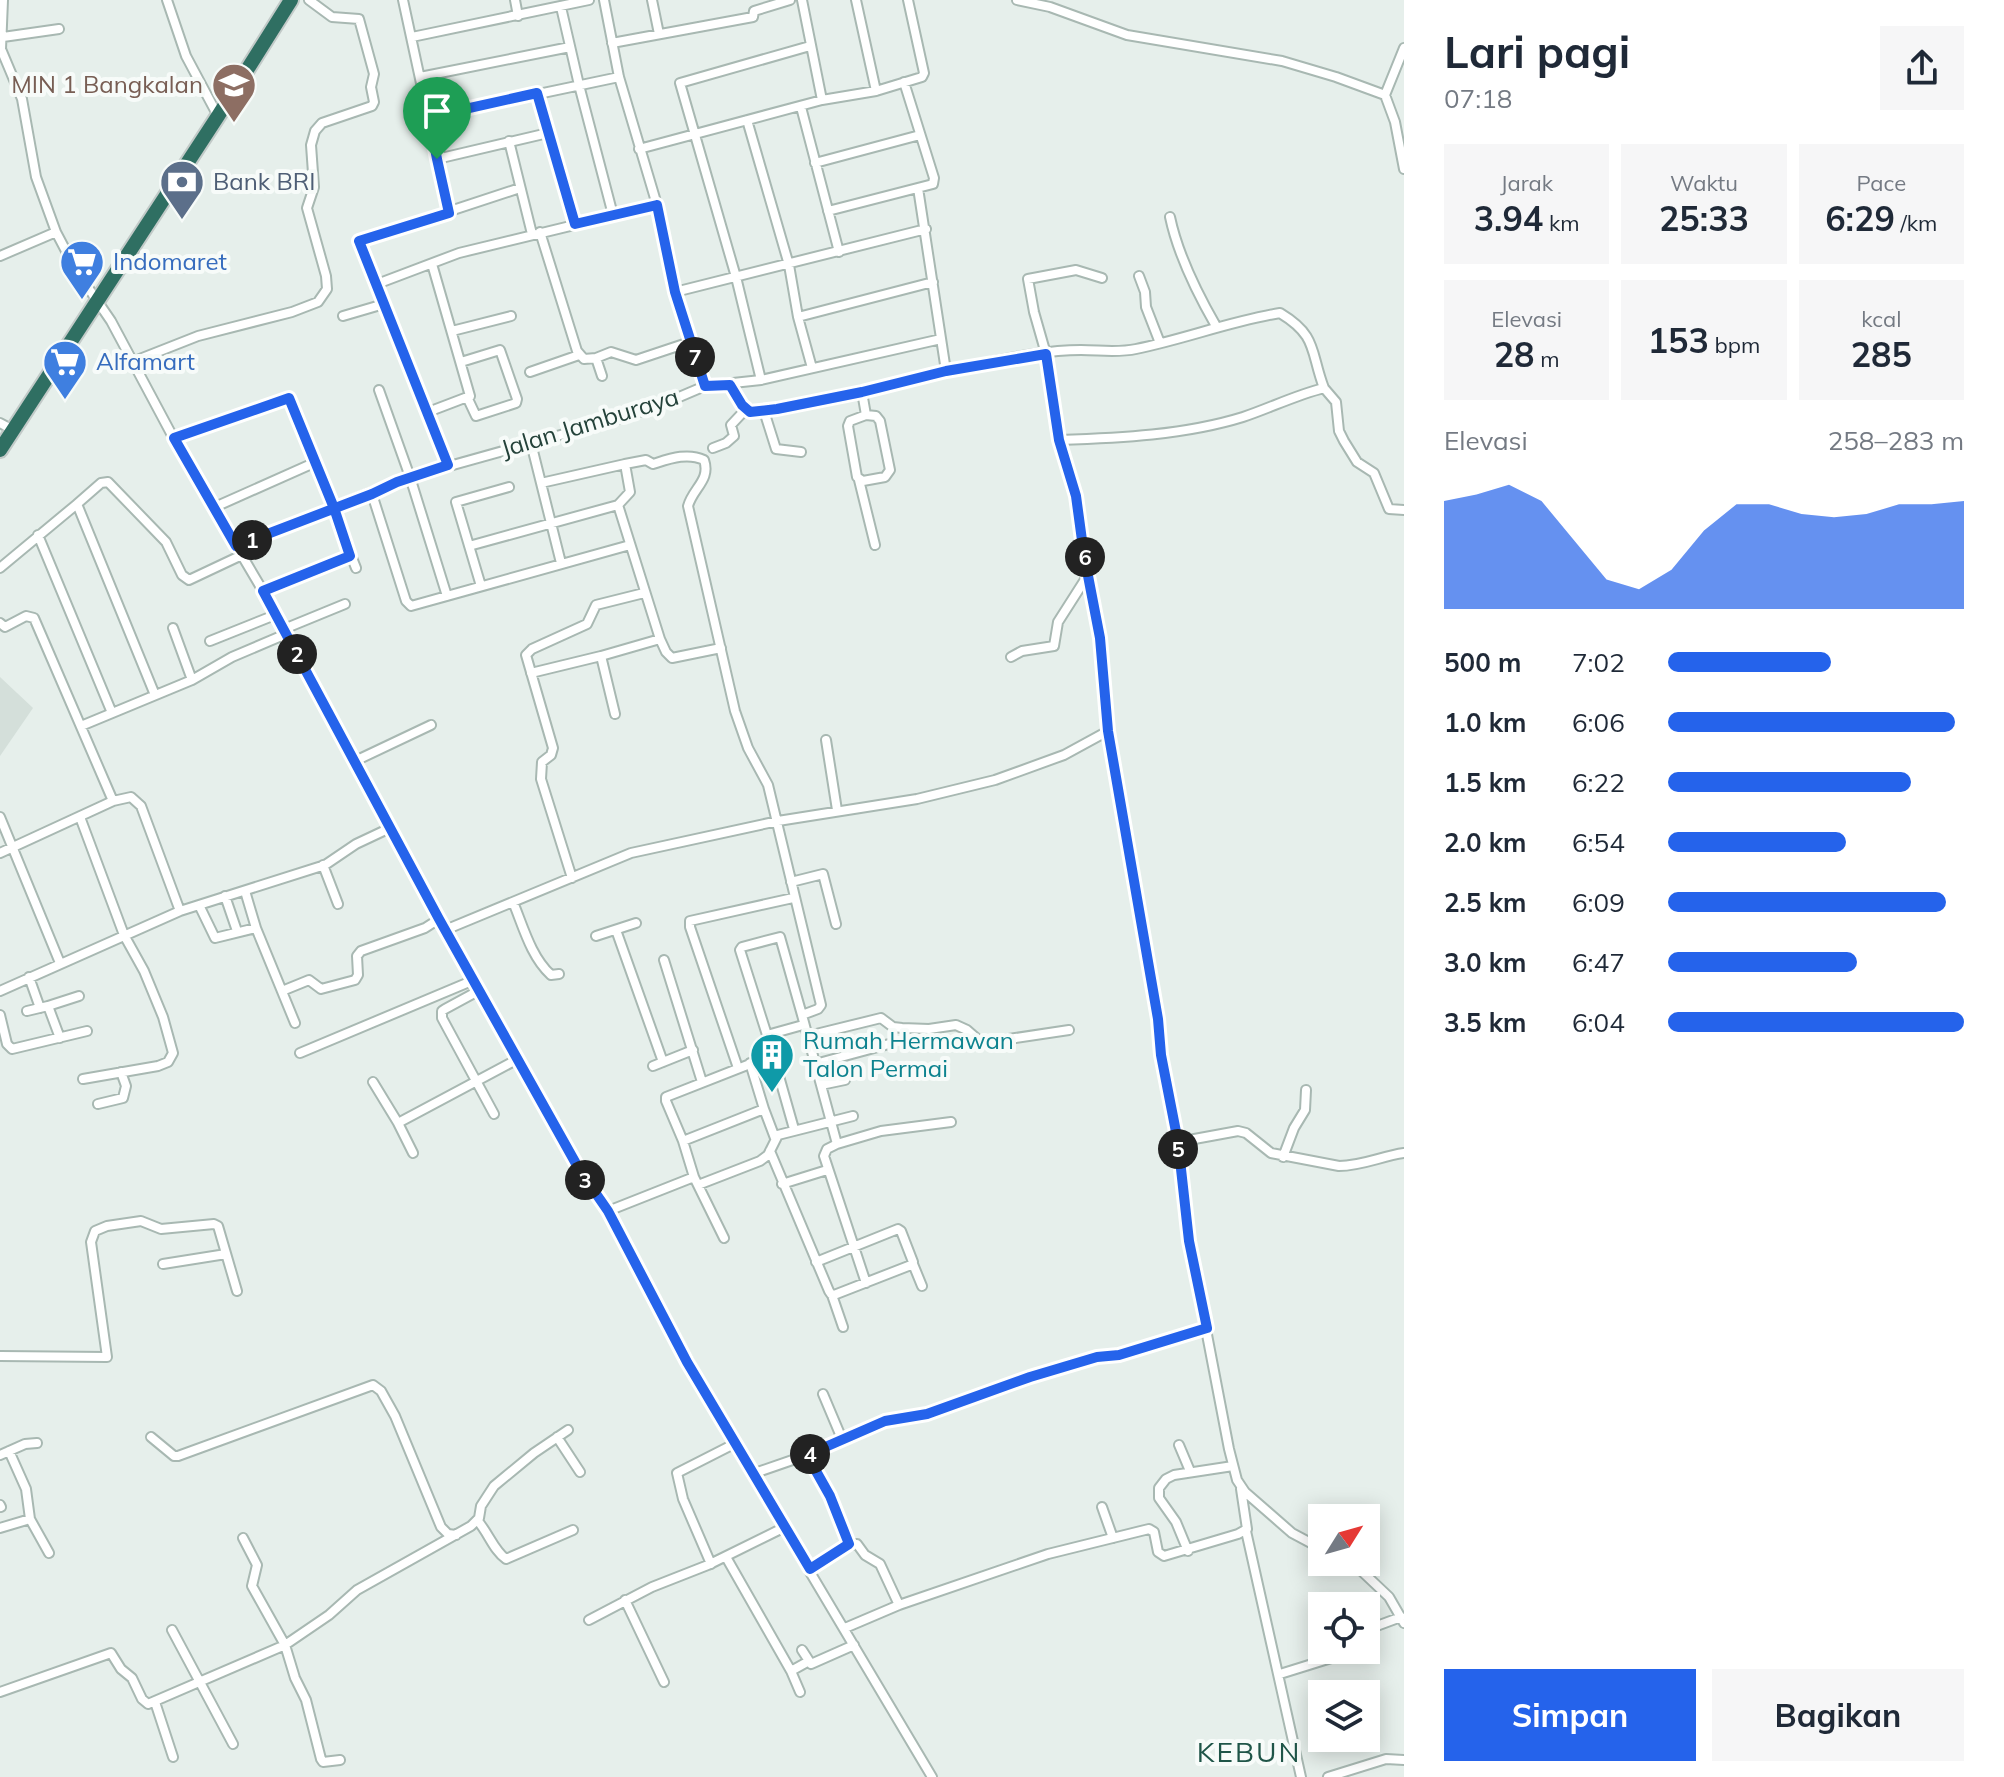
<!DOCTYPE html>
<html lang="id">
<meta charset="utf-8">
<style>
body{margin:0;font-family:Mulish,sans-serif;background:#f6f6f7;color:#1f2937;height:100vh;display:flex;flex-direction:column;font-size:30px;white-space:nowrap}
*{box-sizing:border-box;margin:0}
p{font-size:26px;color:#747a83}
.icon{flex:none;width:44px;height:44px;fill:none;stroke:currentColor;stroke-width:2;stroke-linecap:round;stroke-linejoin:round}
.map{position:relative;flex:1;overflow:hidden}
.drawer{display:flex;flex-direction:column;background:#fff;width:600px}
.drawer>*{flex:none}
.needle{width:52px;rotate:53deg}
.fabs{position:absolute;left:1308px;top:1504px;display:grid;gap:16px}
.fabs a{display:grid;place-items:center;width:72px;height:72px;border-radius:0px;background:#fff;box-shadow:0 4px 20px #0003;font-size:40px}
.pin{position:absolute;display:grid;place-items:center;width:68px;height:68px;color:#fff;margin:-82px -34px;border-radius:50% 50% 50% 0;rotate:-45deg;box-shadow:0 0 8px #0007}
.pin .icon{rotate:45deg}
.km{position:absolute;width:40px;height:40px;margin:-20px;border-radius:50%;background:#222;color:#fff;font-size:22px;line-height:40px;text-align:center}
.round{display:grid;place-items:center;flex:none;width:84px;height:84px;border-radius:0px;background:#f6f6f7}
.summary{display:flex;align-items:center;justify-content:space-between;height:136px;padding:0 40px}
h1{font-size:44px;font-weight:700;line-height:60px}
.stats{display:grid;grid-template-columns:repeat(3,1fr);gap:12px;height:136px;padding:8px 40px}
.stats div{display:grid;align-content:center;border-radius:0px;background:#f6f6f7;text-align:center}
.stats b{font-size:34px;font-weight:700}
.stats small{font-size:22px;font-weight:400}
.stats p{font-size:22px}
.chart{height:224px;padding:16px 40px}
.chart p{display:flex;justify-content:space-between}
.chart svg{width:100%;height:144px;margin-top:8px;fill:#2563eb;opacity:.7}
.primary-button{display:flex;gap:16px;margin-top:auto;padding:16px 40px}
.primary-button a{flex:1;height:92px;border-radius:0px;background:#2563eb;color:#fff;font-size:32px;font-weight:700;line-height:92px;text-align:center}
.primary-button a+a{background:#f6f6f7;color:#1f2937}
ul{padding:0 40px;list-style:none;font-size:26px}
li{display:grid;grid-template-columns:128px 96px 1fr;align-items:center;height:60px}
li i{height:20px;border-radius:10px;background:#2563eb}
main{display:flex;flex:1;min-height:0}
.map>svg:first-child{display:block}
.built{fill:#d4dfda}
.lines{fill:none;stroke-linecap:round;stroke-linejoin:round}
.street-casing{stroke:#a8b8b2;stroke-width:12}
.highway-casing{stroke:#c2cac8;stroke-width:18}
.street{stroke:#fff;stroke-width:8}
.highway{stroke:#2f6f62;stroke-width:14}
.route-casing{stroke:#fff;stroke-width:16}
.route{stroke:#2563eb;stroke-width:10}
.labels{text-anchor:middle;stroke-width:8;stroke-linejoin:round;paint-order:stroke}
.education-label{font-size:24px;fill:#785e54;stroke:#f7fbf9;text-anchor:end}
.service-label{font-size:24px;fill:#4e5e75;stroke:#f7fbf9;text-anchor:start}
.shop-label{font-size:24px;fill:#366cbe;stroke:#f7fbf9;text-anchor:start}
.street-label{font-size:24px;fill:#24423a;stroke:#f7fbf9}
.culture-label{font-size:24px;fill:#0d838f;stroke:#f7fbf9;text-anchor:start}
.quarter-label{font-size:28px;letter-spacing:2px;fill:#1f5548;stroke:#f7fbf9}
</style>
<main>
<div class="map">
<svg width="1404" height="1777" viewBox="0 0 1404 1777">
<rect width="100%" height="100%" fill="#e6efeb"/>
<!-- built -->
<path class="built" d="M0,677L33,708L0,756Z"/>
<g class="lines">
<!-- street casing -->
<g class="street-casing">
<path id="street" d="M3,0L1,49L22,99L36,177L56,232L76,270L111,321L182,454L263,591L445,930L579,1169L608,1211L694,1177L724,1238
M167,0L186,56L218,116
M403,0L449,213
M515,0L518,16
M652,0L659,34
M802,0L822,100
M856,0L876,91
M1017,0L1050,7L1127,35L1282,61L1336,77L1385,95L1404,48
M561,7L579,85L613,215
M3,37L59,29
M412,37L589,0
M612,43L753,17L754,11L790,0
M810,46L680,83L736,277L761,380L941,339
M420,77L570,47
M537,93L575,224
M1385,95L1395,122L1404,169
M801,107L839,252
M429,117L619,77
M747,120L789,265L798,317L812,368
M509,141L532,234
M639,149L822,100L876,91L922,77L924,73L908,0
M437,159L548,133
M815,163L920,135
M918,188L946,371C990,363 1037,350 1081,350C1100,350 1117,353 1136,349C1185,339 1231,321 1280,313C1318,336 1310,351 1324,388
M828,211L933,184L934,178L904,82
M1170,217C1178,255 1197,293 1216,326
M540,232L577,351L584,359L596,358L611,352L636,360L690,342
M0,256L56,232
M1139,276L1145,292L1146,307L1160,343
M1102,278L1076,270L1028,279L1034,312L1046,354L1059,440L1076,496L1084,555L1100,638L1108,731
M377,284L459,253L657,205
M675,292L926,229
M343,316L384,304
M798,317L933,282
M452,331L511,316
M596,358L602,376
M132,362L198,336L292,312L318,302L327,289L326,276L307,208L314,187L311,145L315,131L322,123L372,106L374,102L371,87L374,74L359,19L332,17L309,0
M461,362L500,350L517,399L516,403L476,416L468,399
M530,372L579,355
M730,385L742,405L755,412L862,392L946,371
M705,386L761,380
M379,390L410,477L447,596
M862,392L866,415L876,416L880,421L890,470L885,477L863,481L857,477L848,426L850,421L866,415
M764,411L776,449L801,452
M428,412L470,396L432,264
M0,423L13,430
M174,438L289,398L356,568
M1059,440C1120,438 1185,435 1243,417C1270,408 1296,395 1324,388L1336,402L1339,431L1344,441L1357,462L1374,473L1389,509L1404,510
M531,443L561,563
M713,448L726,443L734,436L731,425L746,409
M448,465L359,241L520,188
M859,480L875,545
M541,483L625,464
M372,494L406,601L411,606L630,545
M77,504L101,483L108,482L166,542L182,575L189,580L242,555
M618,505L660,639
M215,507L316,462
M38,535L112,713
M236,546L410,477L614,420L658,406L705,386L675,292L657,205L619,77L604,0
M469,546L618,505L630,492L625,464L646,460L653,464C669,459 687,452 704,460C711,480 693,488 688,506L735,711L748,748L768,785L821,1005L818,1009L802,1015L837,1144L827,1149L824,1156L866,1283
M0,568L77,504L155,695
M481,586L456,502L509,487
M263,591L350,556
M0,623L5,627L26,616L34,618L113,801
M173,628L192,680
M284,629L345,604
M210,641L275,615
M1011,657L1022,651L1054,646L1058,622L1088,575
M531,673L601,656
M615,714L601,656L660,639L666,652L672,658L721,648
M81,726L192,680L232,657L286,634
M826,740L837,810
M355,761L431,725
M0,817L60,963
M80,817L124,935L144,971L163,1017L173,1053L168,1062L158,1066L83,1079
M0,853L113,801L131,797L141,806L180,911
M323,865L338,904
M572,878L541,779L542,762L551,755L553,748L526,655L532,649L587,624L596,605L644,593
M791,882L823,874L836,924
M245,891L256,928
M225,896L237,931
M513,902C523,926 531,957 551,975L559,974
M199,905L215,938L256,928L295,1023
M445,930L631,853L778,821L917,799L995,780L1064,755L1108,731L1158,1019L1161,1055L1178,1142L1189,1241L1229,1449L1237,1480L1245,1492L1292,1533L1322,1549
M616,930L663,1062
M596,936L636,923
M664,960L702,1082
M29,977L40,1008
M480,990L445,1009L442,1011V1018L494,1114
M0,991L180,911L325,865L356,844L390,828
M282,991L309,980L321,989L355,980L358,975L357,956L361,951L425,928L439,919
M48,1006L79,996
M27,1011L48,1006L60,1038
M0,1015L7,1044L12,1049L87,1031
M767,1035L740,950L742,947L780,937L802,1015
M808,1036L881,1018L893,1027L902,1028L929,1029L956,1025L967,1030L982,1043L1069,1030
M300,1053L474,980
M773,1055L794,1129
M815,1064L889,1044
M653,1066L693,1050
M738,1068L690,927V921L793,898
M373,1082L398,1123L518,1059
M821,1085L845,1080
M98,1104L123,1098L126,1086L121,1072
M764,1109L775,1138
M398,1123L413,1153
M683,1141L764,1109L750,1063
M1178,1142L1238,1131L1246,1133L1271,1153L1339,1166C1362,1166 1382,1156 1404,1153
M837,1144L881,1131L951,1122
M770,1151L829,1291L831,1294L834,1295L911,1265L913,1262L901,1231L898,1229L816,1262
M1283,1157L1294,1128L1305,1110L1306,1090
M694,1177L683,1141L666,1101V1097L773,1055L767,1035L803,1025
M782,1184L827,1170
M698,1185L760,1161L768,1155L778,1135L853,1116
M608,1211L726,1431L932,1777
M163,1264L226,1254
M913,1264L922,1286
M832,1295L843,1327
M0,1356L107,1357L91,1242L95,1231L107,1226L141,1221L161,1229L214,1224L218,1226L237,1291
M823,1394L842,1439
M151,1437L174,1456H178L373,1385L381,1391L395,1416L441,1527L448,1534L456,1535
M557,1437L580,1472
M1179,1445L1190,1471
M0,1455L25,1444L37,1443
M807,1455L830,1496L849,1544
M752,1474L807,1455L885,1421L927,1414L1030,1377L1097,1357L1119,1355L1207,1328
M0,1505L1,1507
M1102,1507L1113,1538
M30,1519L49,1553
M477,1520C488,1532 494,1551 506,1559L573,1530
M0,1528L30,1519L26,1489L9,1451
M1246,1531L1301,1777
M243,1538L257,1565L252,1586L285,1645L295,1678L306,1700L321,1759L323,1762L340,1760
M1188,1551L1176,1522L1159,1498V1488L1166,1479L1174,1475L1233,1466
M726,1557L791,1671L809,1661
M1352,1562L1389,1597L1404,1623
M711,1564L683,1499L677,1473L734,1444
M810,1569L846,1545L857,1544L865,1555L880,1564L899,1605
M625,1600L664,1682
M589,1620L652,1587L708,1565L785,1527
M845,1628L899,1605L1048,1554L1149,1529L1154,1532L1158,1552L1164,1556L1238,1534L1247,1529L1241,1489
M172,1630L233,1744
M1366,1630L1401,1617
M802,1650L811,1664L854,1645
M791,1671L800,1692
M1280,1674L1357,1650
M0,1692L111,1653L121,1669L132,1678L142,1699L148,1704L285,1645L329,1615L357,1590L471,1526L479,1518L481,1506L494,1486L534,1453L568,1430
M155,1702L173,1757
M1328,1777L1386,1759L1404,1760"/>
</g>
<!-- highway casing -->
<g class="highway-casing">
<path id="highway" d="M0,450L218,116L291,0"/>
</g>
<!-- street -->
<use href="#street" class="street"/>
<!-- highway -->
<use href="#highway" class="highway"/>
</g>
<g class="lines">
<!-- route casing -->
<g class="route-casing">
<path id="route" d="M437,159L449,213L359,241L448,465L397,482L372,494L236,546L174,438L289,398L334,508L350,556L263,591L439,919L579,1169L608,1211L687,1362L810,1569L849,1544L830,1496L807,1455L885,1421L927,1414L1030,1377L1097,1357L1119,1355L1207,1328L1189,1241L1178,1142L1161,1055L1158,1019L1108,731L1100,638L1084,555L1076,496L1059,440L1046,354L946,371L862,392L777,409L750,412L742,405L730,385L705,386L675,292L657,205L575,224L537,93L429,117L437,159"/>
</g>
<!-- route -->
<use href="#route" class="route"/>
</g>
<!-- icons -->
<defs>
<g id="school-pin" transform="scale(2.3)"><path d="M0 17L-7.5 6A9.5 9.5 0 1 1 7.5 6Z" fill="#8d6e63" stroke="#f7fbf9"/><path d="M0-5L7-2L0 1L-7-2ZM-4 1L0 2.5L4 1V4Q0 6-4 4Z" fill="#fff"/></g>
<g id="bank-pin" transform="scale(2.3)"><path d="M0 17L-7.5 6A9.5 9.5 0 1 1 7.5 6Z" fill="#5c6f8a" stroke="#f7fbf9"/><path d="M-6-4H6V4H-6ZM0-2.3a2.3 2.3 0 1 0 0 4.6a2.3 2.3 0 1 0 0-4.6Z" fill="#fff"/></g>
<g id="supermarket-pin" transform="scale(2.3)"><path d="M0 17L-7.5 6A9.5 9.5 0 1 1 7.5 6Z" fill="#3f7fe0" stroke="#f7fbf9"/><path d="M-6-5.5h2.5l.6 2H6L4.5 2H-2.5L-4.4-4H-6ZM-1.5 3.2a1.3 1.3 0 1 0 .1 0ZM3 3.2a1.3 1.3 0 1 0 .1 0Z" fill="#fff"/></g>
<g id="building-pin" transform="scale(2.3)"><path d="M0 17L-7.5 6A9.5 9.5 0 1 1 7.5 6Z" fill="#0f9aa8" stroke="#f7fbf9"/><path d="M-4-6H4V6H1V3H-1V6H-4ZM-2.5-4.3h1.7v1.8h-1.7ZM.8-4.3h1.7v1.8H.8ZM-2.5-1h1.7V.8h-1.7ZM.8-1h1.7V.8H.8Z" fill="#fff"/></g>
</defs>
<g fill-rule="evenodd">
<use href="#school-pin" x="234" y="85"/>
<use href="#bank-pin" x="182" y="182"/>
<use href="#supermarket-pin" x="82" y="262"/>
<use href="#supermarket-pin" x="65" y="362"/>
<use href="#building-pin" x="772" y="1055"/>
</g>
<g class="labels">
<!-- education labels -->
<g class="education-label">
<text x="203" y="93">MIN 1 Bangkalan</text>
</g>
<!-- service labels -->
<g class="service-label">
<text x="213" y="190">Bank BRI</text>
</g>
<!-- shop labels -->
<g class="shop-label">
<text x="113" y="270">Indomaret</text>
<text x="96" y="370">Alfamart</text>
</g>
<!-- street labels -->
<g class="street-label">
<text transform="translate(590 423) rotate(-17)" y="8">Jalan Jamburaya</text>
</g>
<!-- culture labels -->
<g class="culture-label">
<text x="803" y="1049">Rumah Hermawan<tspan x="803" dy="28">Talon Permai</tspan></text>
</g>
<!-- quarter labels -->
<g class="quarter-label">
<text x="1249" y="1762">KEBUN</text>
</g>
</g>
</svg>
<div class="fabs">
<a><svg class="needle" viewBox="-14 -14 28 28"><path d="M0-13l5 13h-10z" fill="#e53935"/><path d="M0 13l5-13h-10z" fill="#747a83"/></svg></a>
<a><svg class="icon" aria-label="locate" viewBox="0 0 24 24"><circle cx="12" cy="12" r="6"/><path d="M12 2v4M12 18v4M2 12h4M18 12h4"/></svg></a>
<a><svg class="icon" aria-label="layers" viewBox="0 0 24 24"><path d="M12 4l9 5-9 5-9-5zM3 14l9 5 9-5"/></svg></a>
</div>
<div class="pin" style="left:437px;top:159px;background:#1e9e55"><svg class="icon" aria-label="arrive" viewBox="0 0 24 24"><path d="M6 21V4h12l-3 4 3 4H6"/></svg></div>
<b class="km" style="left:252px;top:540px">1</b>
<b class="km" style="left:297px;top:654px">2</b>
<b class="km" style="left:585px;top:1180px">3</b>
<b class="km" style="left:810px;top:1454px">4</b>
<b class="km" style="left:1178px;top:1149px">5</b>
<b class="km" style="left:1085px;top:557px">6</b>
<b class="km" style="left:695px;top:357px">7</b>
</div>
<section class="drawer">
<div class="summary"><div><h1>Lari pagi</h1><p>07:18</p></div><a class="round"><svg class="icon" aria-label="share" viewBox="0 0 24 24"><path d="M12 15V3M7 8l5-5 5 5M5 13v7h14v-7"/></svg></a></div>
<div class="stats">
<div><p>Jarak</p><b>3.94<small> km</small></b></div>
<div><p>Waktu</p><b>25:33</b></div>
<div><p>Pace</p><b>6:29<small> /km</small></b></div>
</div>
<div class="stats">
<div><p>Elevasi</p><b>28<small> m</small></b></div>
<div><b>153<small> bpm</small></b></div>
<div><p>kcal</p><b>285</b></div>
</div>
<div class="chart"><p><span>Elevasi</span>258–283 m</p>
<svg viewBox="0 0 160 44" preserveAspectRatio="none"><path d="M0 44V11L10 9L20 6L30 11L40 23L50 35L60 38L70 32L80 20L90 12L100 12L110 15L120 16L130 15L140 12L150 12L160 11V44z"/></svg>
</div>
<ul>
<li><b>500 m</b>7:02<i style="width:55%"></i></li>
<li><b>1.0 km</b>6:06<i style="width:97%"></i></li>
<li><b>1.5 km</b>6:22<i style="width:82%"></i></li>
<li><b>2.0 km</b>6:54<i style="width:60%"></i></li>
<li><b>2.5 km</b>6:09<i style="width:94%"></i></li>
<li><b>3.0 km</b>6:47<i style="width:64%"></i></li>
<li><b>3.5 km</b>6:04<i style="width:100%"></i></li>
</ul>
<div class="primary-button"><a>Simpan</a><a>Bagikan</a></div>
</section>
</main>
